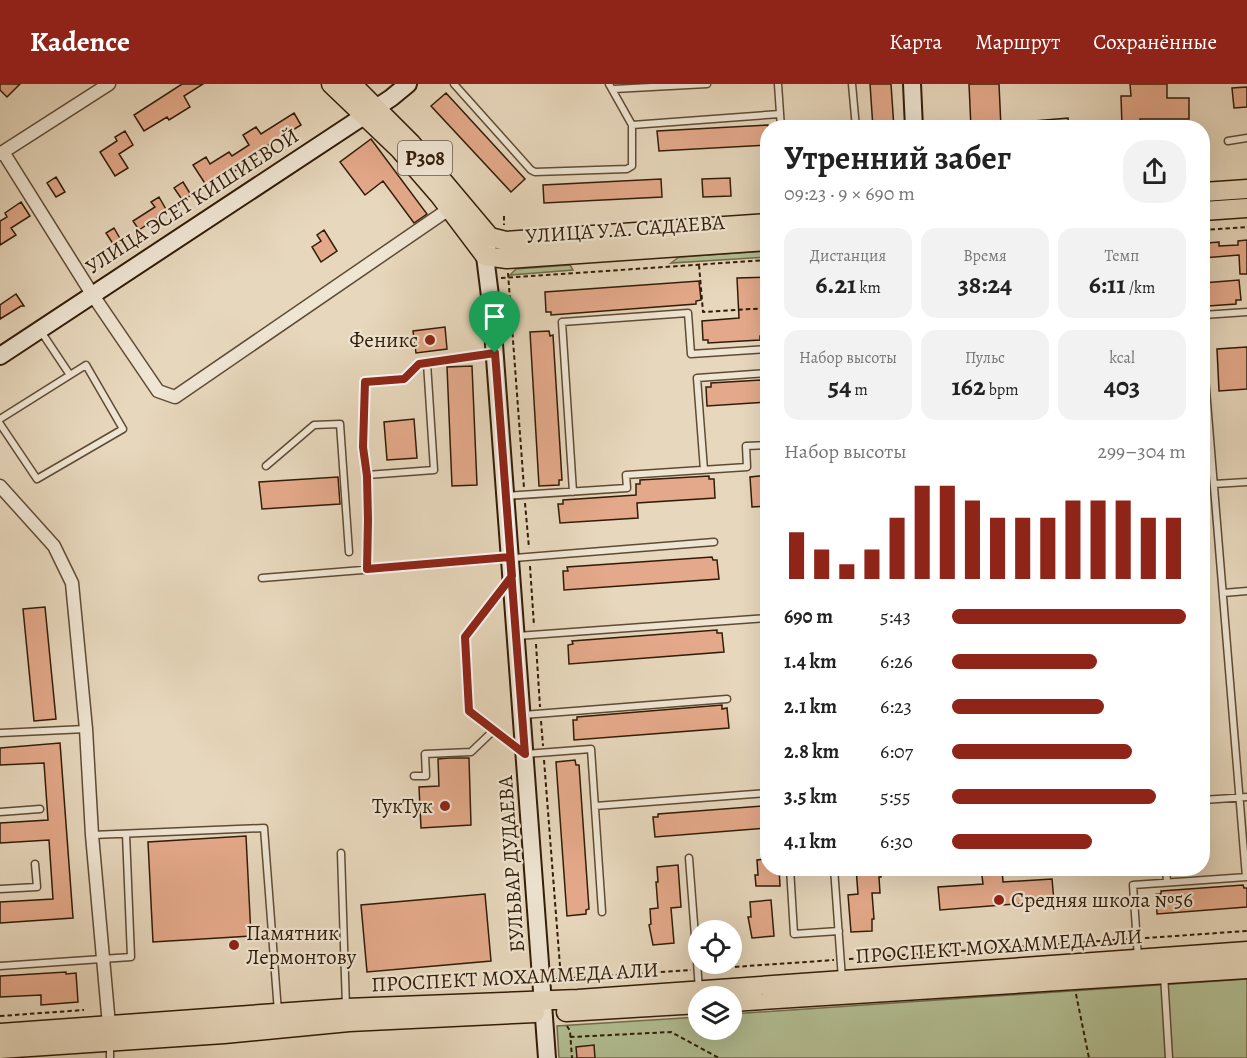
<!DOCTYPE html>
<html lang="ru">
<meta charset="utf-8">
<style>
body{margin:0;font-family:Alegreya,serif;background:#f2f2f2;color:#222;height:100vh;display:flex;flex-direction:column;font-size:22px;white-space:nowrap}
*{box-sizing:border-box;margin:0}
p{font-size:20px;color:#767676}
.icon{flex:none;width:33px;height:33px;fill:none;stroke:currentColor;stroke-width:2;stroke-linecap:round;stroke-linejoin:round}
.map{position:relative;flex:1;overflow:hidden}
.sheet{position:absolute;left:760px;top:36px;width:450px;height:756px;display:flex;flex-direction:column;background:#fff;border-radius:24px;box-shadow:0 6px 24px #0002}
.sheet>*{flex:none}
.buttons{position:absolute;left:688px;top:836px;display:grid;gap:12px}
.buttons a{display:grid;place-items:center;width:54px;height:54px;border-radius:50%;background:#fff;box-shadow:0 6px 24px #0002;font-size:30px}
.pin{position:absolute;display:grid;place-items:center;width:51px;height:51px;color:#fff;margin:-62px -26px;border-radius:50% 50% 50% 0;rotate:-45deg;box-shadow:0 0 6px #0007}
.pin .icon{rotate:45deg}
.round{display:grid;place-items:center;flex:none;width:63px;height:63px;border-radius:24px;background:#f2f2f2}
.headline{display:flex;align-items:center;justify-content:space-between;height:102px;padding:0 24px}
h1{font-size:33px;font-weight:600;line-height:45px}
.figures{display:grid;grid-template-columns:repeat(3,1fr);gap:9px;height:102px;padding:6px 24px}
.figures div{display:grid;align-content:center;border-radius:15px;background:#f2f2f2;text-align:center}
.figures b{font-size:26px;font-weight:600}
.figures small{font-size:16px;font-weight:400}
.figures p{font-size:16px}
.chart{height:168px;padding:12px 24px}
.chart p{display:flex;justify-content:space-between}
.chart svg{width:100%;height:108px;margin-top:6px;stroke:#8f2418;stroke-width:6}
ul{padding:0 24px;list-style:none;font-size:20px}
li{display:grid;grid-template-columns:96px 72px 1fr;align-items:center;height:45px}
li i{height:15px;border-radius:8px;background:#8f2418}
header{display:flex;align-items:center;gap:36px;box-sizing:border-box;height:84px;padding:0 30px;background:#8f2418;color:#fff}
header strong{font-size:28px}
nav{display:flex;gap:33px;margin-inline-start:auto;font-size:21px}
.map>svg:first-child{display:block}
.green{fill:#b2bf93;stroke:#726e4d;stroke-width:1.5}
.building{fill:#e4a98a;stroke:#321c07;stroke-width:1.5}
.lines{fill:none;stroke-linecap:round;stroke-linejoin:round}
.lane-casing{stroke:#5f4b34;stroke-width:9}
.street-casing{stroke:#5f4b34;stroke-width:15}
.secondary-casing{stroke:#321c07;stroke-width:20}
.primary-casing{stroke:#321c07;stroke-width:21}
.path{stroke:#321c07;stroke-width:2;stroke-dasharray:4.5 3;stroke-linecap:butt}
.lane{stroke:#efe5d3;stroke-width:6}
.street{stroke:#efe5d3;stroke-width:12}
.secondary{stroke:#efe5d3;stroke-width:16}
.primary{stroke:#e7d7bc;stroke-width:18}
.route-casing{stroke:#fff;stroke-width:12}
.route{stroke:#8f2418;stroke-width:8}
.poi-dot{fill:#8f2418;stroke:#efe5d3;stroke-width:2}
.labels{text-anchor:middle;stroke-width:4.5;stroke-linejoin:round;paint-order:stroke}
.shield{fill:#efe5d3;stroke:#6b5844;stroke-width:1.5}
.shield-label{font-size:20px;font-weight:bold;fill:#321c07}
.street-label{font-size:21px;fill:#321c07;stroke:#efe5d3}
.poi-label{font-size:21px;fill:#321c07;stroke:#efe5d3;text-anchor:end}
</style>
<header>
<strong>Kadence</strong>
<nav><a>Карта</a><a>Маршрут</a><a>Сохранённые</a></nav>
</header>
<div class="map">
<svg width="1247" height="974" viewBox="0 0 1247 974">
<rect width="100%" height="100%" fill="#e7d7bc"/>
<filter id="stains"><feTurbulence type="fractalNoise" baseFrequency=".00333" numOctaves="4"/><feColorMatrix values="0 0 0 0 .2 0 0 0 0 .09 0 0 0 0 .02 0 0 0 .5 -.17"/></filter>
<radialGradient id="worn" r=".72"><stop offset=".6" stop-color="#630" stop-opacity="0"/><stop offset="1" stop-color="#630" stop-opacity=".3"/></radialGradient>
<!-- green -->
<path class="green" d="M768,167V173L671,179L679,173Z
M570,181L573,186L510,191L516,185Z
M1247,895V974H559L557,942L699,933V945H732V930Z"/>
<!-- building -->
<path class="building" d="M0,0H20L7,13L0,6Z
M182,0H203L184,12L190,23L169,36L167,33L144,47L134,31Z
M870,0H891L894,44H873Z
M969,0H999L1001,44H971Z
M1130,0H1167V14H1189V35H1140V42L1122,43L1121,12H1131Z
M1247,3V23L1234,24L1232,4Z
M446,9L525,95L511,108L431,22Z
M294,29L301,41L252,71L237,81L239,84L231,90L229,86L206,101L193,81L206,73L210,80L229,68L232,72L249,61L243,51L256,43L261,50Z
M1068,34L1069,44H1034V37Z
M768,41V61L659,67L657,47Z
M125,47L133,61L119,70L128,84L115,92L100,68L117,57L115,53Z
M371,55L427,130L414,139L383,97L365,111L340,78Z
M56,93L65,108L56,113L47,99Z
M730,94L731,112L703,113L702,95Z
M661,95L662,113L544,119L543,101Z
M183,98L191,111L183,117L174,104Z
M159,113L167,127L139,146L133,137L155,123L151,118Z
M21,118L30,132L11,144L16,151L0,161V137L7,133L5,129Z
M114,144L122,158L115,163L106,149Z
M324,146L337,167L321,178L312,163L321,157L317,151Z
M1247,156V190H1240L1239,171L1203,174V163H1208L1207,159L1219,158V162L1238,161V157Z
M768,193V252H760V256L708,259V256H703L702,237L739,234L737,194Z
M1239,196L1241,216H1236V220L1208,222V218H1203V199Z
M699,197L701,216L696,217V220L551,231V228H546L545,208Z
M16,210L24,222H21L0,235V221Z
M445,243L447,265L416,269L413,247Z
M549,247L550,252L553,251L562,396H559V401L539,402L530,248Z
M1247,263V305L1219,307L1217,265Z
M472,282L477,401L452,402L447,283Z
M761,296L762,300L768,299V318L707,322L706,303H711V299Z
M414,335L417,374L387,376L384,338Z
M768,391V422L752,423L750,393Z
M709,392V395H714L715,414L637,419L638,434L560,439L558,420H563V416L636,411V400H640V396Z
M338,393L340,420L262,425L259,398Z
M712,473L713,476H717L719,495L564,506L563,487H568L567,483Z
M45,523L56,635L34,637L23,525Z
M717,546V549H722L724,568L569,580L568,561L573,560L572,557Z
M722,621V625L727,624L729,644L574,656L573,636H577V633Z
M60,659L73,834L0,839V818L53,815L49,756L0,759V739L48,736L44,679L0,681V664Z
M449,674H469L471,741L421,744L419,703L439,702L438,675Z
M575,676L576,681H579L589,825L586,826V830L567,832L556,678Z
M762,722V725H768V744L655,753L653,733H658V730Z
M246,752L251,852L153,858L148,758Z
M768,775V784H779L780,802H756L755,791H758L757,776Z
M678,781L681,823L671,824L674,859L653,861L649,841L651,840L650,825L658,824L656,798H658L657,783Z
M856,784H880L881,793H879L880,809H872L874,835H872V847L851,848L848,811L858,810Z
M981,784H1002L1003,798L1052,795L1054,817L940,826L938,803L983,800Z
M1243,801L1244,804H1247V823L1157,830L1156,810H1161V807Z
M485,810L491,877L367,888L361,821Z
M771,816L774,852L752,854L748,833H751L750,818Z
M66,888V890L76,889L78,918L41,921V911L0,913V892Z
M594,961L595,974H577L576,963Z"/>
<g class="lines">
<!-- lane casing -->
<g class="lane-casing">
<path id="lane" d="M454,0L531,86L535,88L627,85L632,82V41L609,0
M778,0L781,44
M852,0L856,44
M614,5L707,0
M632,41L780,30
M1228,57L1247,54
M1203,231L1247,228
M1203,269L1246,793
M0,335L70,291L40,246
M0,340L37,395L123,345L86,281L70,291
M266,382L314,341L340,340L349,468
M704,386L697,294L768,289
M367,391L434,386L427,279
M1214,400L1247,398
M573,408L562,238L688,229L691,270L768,265
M506,412L627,404L626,391L747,383L746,362L768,361
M367,485L368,436L367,391L363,363L365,298L404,295L419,280L494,269
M262,494L714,458
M507,498L465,553L469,627L525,670L591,665L602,828
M1223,509L1247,507
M517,552L768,534
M523,631L727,615
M0,649L86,645
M414,692H426L425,670L471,668L494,646
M1203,716L1247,713
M595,722L768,709
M0,728L40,725
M92,751L264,744L278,928
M341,769L346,923
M689,774L699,905
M790,784L794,850L839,847
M834,784L842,895
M1166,784L1167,798
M0,805L37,803L35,780
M1138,874L1133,801L1247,793
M0,882L131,873L126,750
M1164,891L1169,974
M110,960V974"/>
</g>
<!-- street casing -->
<g class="street-casing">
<path id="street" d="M3,68L92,210L158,307L175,313L449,125
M0,70L109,0
M0,402L54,462L72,499L86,645L92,751L109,941"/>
</g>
<!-- secondary casing -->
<g class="secondary-casing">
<path id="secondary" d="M912,0L914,44
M488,160L485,172L491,220L547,974
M0,272L391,14L408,0"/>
</g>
<!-- primary casing -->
<g class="primary-casing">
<path id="primary" d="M331,0L400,66L439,111L485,172L507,175L768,157
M352,0L411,59L490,153L506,157L768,139
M1203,108L1247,105
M1203,127L1247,124
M732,918L1247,885
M566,928L699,920
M0,949L346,924L578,915L1247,867
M0,965L224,950L349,938L535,929"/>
</g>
<!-- path -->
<path class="path" d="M504,132V141
M1203,146L1247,143
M699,181L703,228L768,224
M508,189L524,404
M501,194L768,176
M525,419L529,464
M530,482L534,542
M536,560L540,623
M541,637L543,662
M544,676L561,895L563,900
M1145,854L1247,847
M849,875L1127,855
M705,885L834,876
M556,895L691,886
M1076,910L1089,974
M0,932L84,926
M567,942L570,947L572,974
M570,953L671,948L719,974"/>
<!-- lane -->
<use href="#lane" class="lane"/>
<!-- street -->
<use href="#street" class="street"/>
<!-- secondary -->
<use href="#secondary" class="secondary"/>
<!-- primary -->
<use href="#primary" class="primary"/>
</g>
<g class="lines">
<!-- route casing -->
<g class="route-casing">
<path id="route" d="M495,269L419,280L404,295L365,298L363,363L367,392L368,436L367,485L510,473L525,670L469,627L465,553L512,492C506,417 501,343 495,269"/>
</g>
<!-- route -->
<use href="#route" class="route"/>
</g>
<!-- markers -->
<g class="poi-dot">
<circle cx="430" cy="256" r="6"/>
<circle cx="445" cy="722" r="6"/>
<circle cx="999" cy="816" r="6"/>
<circle cx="234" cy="861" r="6"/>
</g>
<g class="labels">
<!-- shield labels -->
<rect class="shield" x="398" y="57" width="54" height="34" rx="4.5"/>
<g class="shield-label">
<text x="425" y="81">P308</text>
</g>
<!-- street labels -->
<g class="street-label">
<text transform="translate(192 117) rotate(-33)" y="7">УЛИЦА ЭСЕТ КИШИЕВОЙ</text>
<text transform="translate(625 145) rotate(-4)" y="7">УЛИЦА У.А. САДАЕВА</text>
<text transform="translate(511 780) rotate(-94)" y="7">БУЛЬВАР ДУДАЕВА</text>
<text transform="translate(999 862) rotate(-4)" y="7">ПРОСПЕКТ МОХАММЕДА АЛИ</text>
<text transform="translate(515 893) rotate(-3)" y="7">ПРОСПЕКТ МОХАММЕДА АЛИ</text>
</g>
<!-- poi labels -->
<g class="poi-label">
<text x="418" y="263">Феникс</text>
<text x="433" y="729">ТукТук</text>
<text x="1011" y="823" text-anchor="start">Средняя школа №56</text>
<text x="246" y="856" text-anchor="start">Памятник<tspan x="246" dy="24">Лермонтову</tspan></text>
</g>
</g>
<rect width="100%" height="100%" filter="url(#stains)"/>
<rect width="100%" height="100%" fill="url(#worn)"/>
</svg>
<div class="buttons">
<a><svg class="icon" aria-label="locate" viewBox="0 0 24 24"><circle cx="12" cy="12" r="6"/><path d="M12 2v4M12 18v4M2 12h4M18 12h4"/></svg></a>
<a><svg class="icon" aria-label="layers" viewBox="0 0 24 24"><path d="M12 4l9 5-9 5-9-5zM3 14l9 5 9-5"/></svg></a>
</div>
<div class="pin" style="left:495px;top:269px;background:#1e9e55"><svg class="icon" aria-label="arrive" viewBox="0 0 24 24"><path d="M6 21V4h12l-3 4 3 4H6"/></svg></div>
<section class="sheet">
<div class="headline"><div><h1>Утренний забег</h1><p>09:23 · 9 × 690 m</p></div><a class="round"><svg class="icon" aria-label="share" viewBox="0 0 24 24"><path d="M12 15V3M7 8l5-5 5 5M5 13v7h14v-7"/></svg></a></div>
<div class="figures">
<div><p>Дистанция</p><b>6.21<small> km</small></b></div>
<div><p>Время</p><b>38:24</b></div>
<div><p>Темп</p><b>6:11<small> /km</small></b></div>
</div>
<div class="figures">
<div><p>Набор высоты</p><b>54<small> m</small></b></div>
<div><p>Пульс</p><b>162<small> bpm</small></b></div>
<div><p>kcal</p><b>403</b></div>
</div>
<div class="chart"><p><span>Набор высоты</span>299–304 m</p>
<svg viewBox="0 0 160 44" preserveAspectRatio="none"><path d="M5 44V25M15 44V32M25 44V38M35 44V32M45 44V19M55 44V6M65 44V6M75 44V12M85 44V19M95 44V19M105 44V19M115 44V12M125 44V12M135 44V12M145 44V19M155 44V19"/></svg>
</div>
<ul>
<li><b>690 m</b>5:43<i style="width:100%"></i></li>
<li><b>1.4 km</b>6:26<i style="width:62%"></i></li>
<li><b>2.1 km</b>6:23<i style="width:65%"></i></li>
<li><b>2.8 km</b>6:07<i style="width:77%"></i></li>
<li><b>3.5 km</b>5:55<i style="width:87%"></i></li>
<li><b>4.1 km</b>6:30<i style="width:60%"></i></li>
</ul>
</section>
</div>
